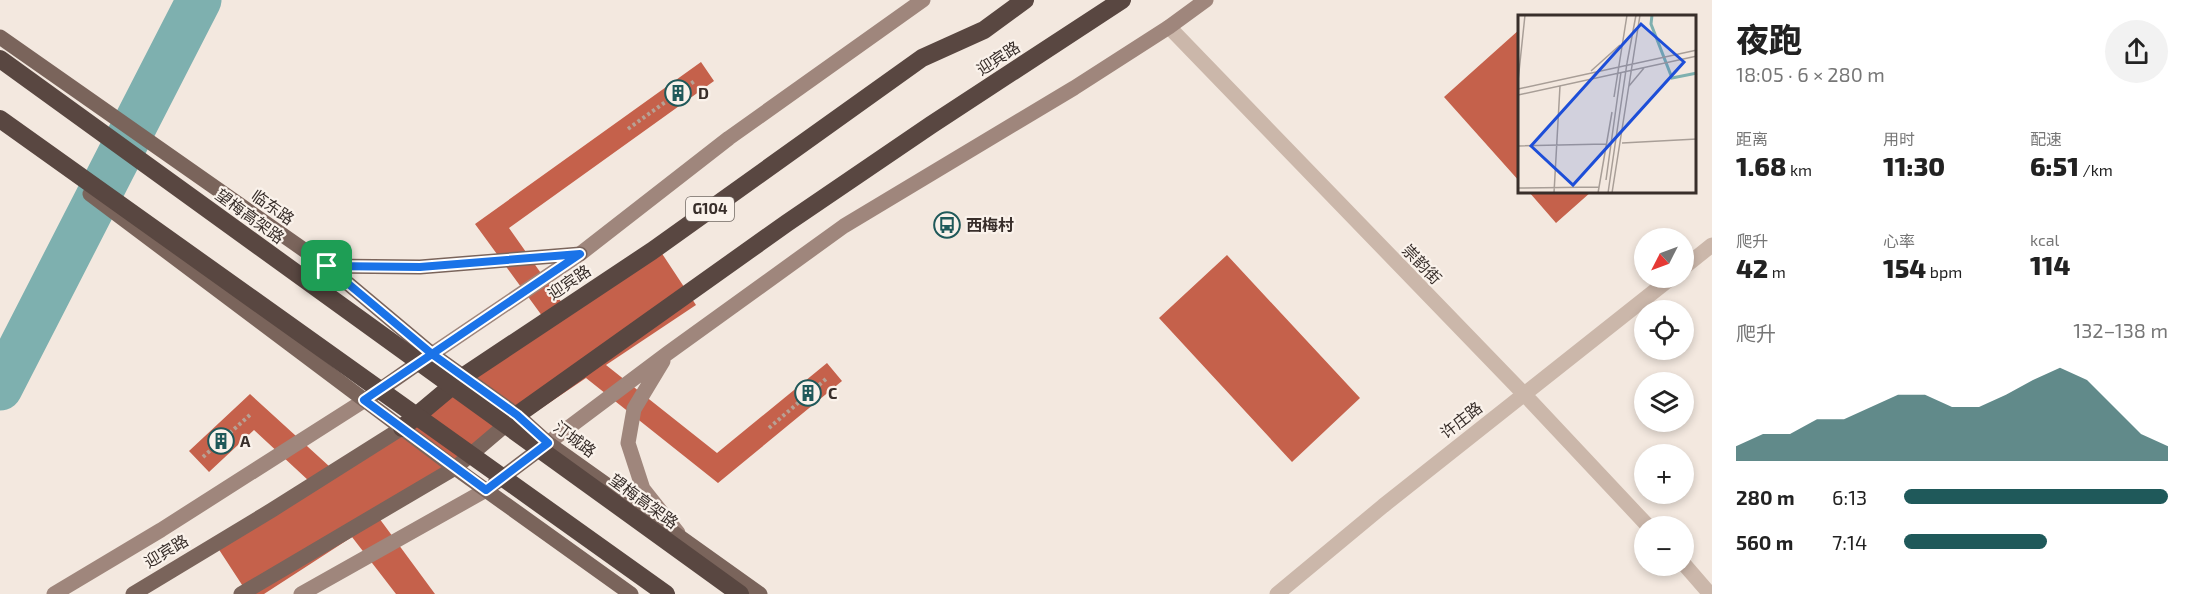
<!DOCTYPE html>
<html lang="zh">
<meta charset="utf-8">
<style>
body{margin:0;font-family:"Exo 2","Noto Sans SC",sans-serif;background:#f2f2f2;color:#222;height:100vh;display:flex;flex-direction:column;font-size:22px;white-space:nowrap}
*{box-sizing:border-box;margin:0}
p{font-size:20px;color:#767676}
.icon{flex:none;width:33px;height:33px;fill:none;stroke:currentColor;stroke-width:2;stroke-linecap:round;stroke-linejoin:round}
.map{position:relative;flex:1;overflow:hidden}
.sheet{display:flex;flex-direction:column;background:#fff;width:480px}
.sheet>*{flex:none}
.needle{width:39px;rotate:228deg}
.buttons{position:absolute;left:1634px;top:228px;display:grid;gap:12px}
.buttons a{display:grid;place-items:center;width:60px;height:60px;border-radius:50%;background:#fff;box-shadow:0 3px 9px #0003;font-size:30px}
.pin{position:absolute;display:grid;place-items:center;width:51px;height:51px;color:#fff;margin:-26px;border-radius:12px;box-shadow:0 3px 9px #0006}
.round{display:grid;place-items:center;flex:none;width:63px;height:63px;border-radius:32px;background:#f2f2f2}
.summary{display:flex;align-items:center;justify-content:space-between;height:102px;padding:0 24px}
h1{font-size:33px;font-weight:800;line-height:45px}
.figures{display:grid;grid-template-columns:repeat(3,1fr);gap:9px;height:102px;padding:6px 24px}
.figures div{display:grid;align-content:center}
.figures b{font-size:26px;font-weight:800}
.figures small{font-size:16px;font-weight:400}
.figures p{font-size:16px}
.chart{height:168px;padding:12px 24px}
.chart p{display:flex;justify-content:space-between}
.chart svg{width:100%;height:108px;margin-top:6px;fill:#1f595a;opacity:.7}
ul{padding:0 24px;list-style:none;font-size:20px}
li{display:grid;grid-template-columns:96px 72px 1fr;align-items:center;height:45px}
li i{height:15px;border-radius:8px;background:#1f595a}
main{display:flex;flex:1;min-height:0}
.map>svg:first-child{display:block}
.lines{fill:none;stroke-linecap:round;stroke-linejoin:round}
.river{stroke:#7eb0af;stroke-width:45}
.building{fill:#c5614b}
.path{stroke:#b7a194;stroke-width:4;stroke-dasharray:3 3;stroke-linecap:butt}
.street{stroke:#cbb7aa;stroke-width:15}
.secondary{stroke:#9f867c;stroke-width:15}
.primary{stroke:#7a645b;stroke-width:15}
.highway{stroke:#594741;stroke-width:18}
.highway-bridge{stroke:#594741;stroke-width:18}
.route-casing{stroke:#fff;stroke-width:12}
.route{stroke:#1a73e8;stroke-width:8}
.labels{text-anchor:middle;stroke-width:4.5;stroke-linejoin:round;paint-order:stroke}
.shield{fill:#faf2eb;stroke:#726964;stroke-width:1.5}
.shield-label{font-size:15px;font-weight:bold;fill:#382e2a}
.street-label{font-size:16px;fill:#382e2a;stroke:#faf2eb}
.poi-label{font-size:16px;font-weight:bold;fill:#382e2a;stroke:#faf2eb;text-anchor:start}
.inset-river{fill:none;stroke:#7eb0af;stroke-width:3}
.inset-road{fill:none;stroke:#a89e97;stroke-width:1.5}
.view{fill:#1d4ed8;fill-opacity:0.15;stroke:#1d4ed8;stroke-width:3}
.inset-edge{fill:none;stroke:#382e2a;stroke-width:3}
</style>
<main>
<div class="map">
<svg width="1712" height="594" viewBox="0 0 1712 594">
<rect width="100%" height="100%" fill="#f3e8df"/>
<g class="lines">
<!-- river -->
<path class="river" d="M0,388L199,0"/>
</g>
<!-- building -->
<path class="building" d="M1520,29V182L1444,97Z
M701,62L714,81L509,228L567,310L659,249L696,305L606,365L717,453L827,363L842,381L718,483L586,378L379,518L435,594H396L352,537L264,594H248L214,542L309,481L254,430L209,472L189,451L250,394L330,467L548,324L475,224Z
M1529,192H1591L1556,223Z
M1227,255L1360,398L1292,462L1159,318Z"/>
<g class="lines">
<!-- path -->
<path class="path" d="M628,129L696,80
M769,428L826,379
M203,457L252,413"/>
<!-- street -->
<path class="street" d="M1169,27L1524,394L1648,526
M1683,268L1712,245
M1683,563L1710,594
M1277,594L1383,506L1671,278"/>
<!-- secondary -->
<path class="secondary" d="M432,354L580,254L729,138L923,0
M663,361L634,409L628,443L643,489L678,533
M548,443L668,353L844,226L1074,88L1169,27L1206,0
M54,594L161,530L365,400
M301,594L486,490"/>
<!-- primary -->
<path class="primary" d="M0,37L327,266L432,354L517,415L548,443L760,594
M90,194L455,468L631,594
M327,266L420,267L580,254
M371,396L427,357
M495,483L548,443
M133,594L272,510L402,428
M241,594L455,468L515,417"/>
<!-- highway -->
<path class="highway" d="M517,415L787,223L931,125L1122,0
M402,428L464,376L652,251L922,58L984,30L1025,0"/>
<!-- highway-bridge -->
<path class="highway-bridge" d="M0,59L740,594
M0,119L666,594"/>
</g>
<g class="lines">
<!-- route casing -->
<g class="route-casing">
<path id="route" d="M327,266L432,354L364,400L486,490L548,443L517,415L432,354L580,254L420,267L327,266"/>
</g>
<!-- route -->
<use href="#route" class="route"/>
</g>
<!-- icons -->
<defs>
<g id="building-ring" transform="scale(1.35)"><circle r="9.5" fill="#faf2eb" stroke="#1f595a" stroke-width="1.5"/><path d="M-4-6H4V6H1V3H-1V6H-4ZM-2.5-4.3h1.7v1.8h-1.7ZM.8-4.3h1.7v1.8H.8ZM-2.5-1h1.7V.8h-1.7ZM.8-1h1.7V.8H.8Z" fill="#1f595a"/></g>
<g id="bus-ring" transform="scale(1.35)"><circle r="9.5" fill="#faf2eb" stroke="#1f595a" stroke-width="1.5"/><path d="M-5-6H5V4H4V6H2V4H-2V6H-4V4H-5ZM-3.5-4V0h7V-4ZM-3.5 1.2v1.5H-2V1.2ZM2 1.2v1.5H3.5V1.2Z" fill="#1f595a"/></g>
</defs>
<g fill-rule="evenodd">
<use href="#building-ring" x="678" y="93"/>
<use href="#bus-ring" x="947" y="225"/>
<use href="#building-ring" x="808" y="393"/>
<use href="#building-ring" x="221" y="441"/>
</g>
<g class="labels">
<!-- shield labels -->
<rect class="shield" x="686" y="197" width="48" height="24" rx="4.5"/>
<g class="shield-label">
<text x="710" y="214">G104</text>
</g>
<!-- street labels -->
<g class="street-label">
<text transform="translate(998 58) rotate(-33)" y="6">迎宾路</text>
<text transform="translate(273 207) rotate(35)" y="6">临东路</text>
<text transform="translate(250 216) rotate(36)" y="6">望梅高架路</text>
<text transform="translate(1422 264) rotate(46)" y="6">崇韵街</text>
<text transform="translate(569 282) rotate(-34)" y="6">迎宾路</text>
<text transform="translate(1461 420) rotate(-38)" y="6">许庄路</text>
<text transform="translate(575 439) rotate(37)" y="6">汀城路</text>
<text transform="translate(644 501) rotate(36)" y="6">望梅高架路</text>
<text transform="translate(166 551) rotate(-31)" y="6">迎宾路</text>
</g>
<!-- poi labels -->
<g class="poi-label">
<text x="698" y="99">D</text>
<text x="966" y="231">西梅村</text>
<text x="828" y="399">C</text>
<text x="240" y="447">A</text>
</g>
</g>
<!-- overview -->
<g transform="translate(1518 15)">
<rect width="178" height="178" fill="#f3e8df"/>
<path class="inset-river" d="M134,0L133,9L154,63L179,58"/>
<path class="inset-road" d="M109,48L118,0M73,56L102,30M0,66L7,0M111,71L126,53M0,74L179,35M0,80L179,41M96,82L109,0M104,128L179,124M0,131L88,129M88,165L103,57M0,173L81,172M36,178L42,71M80,178L94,97M90,178L109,48M94,178L122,0"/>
<path class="view" d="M123,9L166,47L55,170L13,131Z"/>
<rect width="178" height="178" class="inset-edge"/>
</g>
</svg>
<div class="buttons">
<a><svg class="needle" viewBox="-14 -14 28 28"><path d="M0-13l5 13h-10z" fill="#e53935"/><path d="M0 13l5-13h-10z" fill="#767676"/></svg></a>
<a><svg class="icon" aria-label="locate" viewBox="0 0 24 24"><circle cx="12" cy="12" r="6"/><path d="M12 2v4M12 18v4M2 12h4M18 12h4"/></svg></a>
<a><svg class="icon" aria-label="layers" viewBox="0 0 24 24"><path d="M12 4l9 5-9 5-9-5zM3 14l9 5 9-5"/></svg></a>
<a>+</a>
<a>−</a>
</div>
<div class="pin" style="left:327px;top:266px;background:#1e9e55"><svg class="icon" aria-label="arrive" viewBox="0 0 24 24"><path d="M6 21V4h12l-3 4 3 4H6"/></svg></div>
</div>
<section class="sheet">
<div class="summary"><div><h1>夜跑</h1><p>18:05 · 6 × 280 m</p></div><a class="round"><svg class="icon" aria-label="share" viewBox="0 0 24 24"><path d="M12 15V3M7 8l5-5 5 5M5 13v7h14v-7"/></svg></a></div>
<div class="figures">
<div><p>距离</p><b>1.68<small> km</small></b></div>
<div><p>用时</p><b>11:30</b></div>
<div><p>配速</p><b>6:51<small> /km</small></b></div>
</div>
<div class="figures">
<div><p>爬升</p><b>42<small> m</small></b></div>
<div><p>心率</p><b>154<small> bpm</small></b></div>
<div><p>kcal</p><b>114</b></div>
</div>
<div class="chart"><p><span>爬升</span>132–138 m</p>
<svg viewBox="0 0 160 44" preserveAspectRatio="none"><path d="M0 44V38L10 33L20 33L30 27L40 27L50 22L60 17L70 17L80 22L90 22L100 17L110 11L120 6L130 11L140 22L150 33L160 38V44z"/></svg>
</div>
<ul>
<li><b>280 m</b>6:13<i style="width:100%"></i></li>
<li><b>560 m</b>7:14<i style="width:54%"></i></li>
</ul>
</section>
</main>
